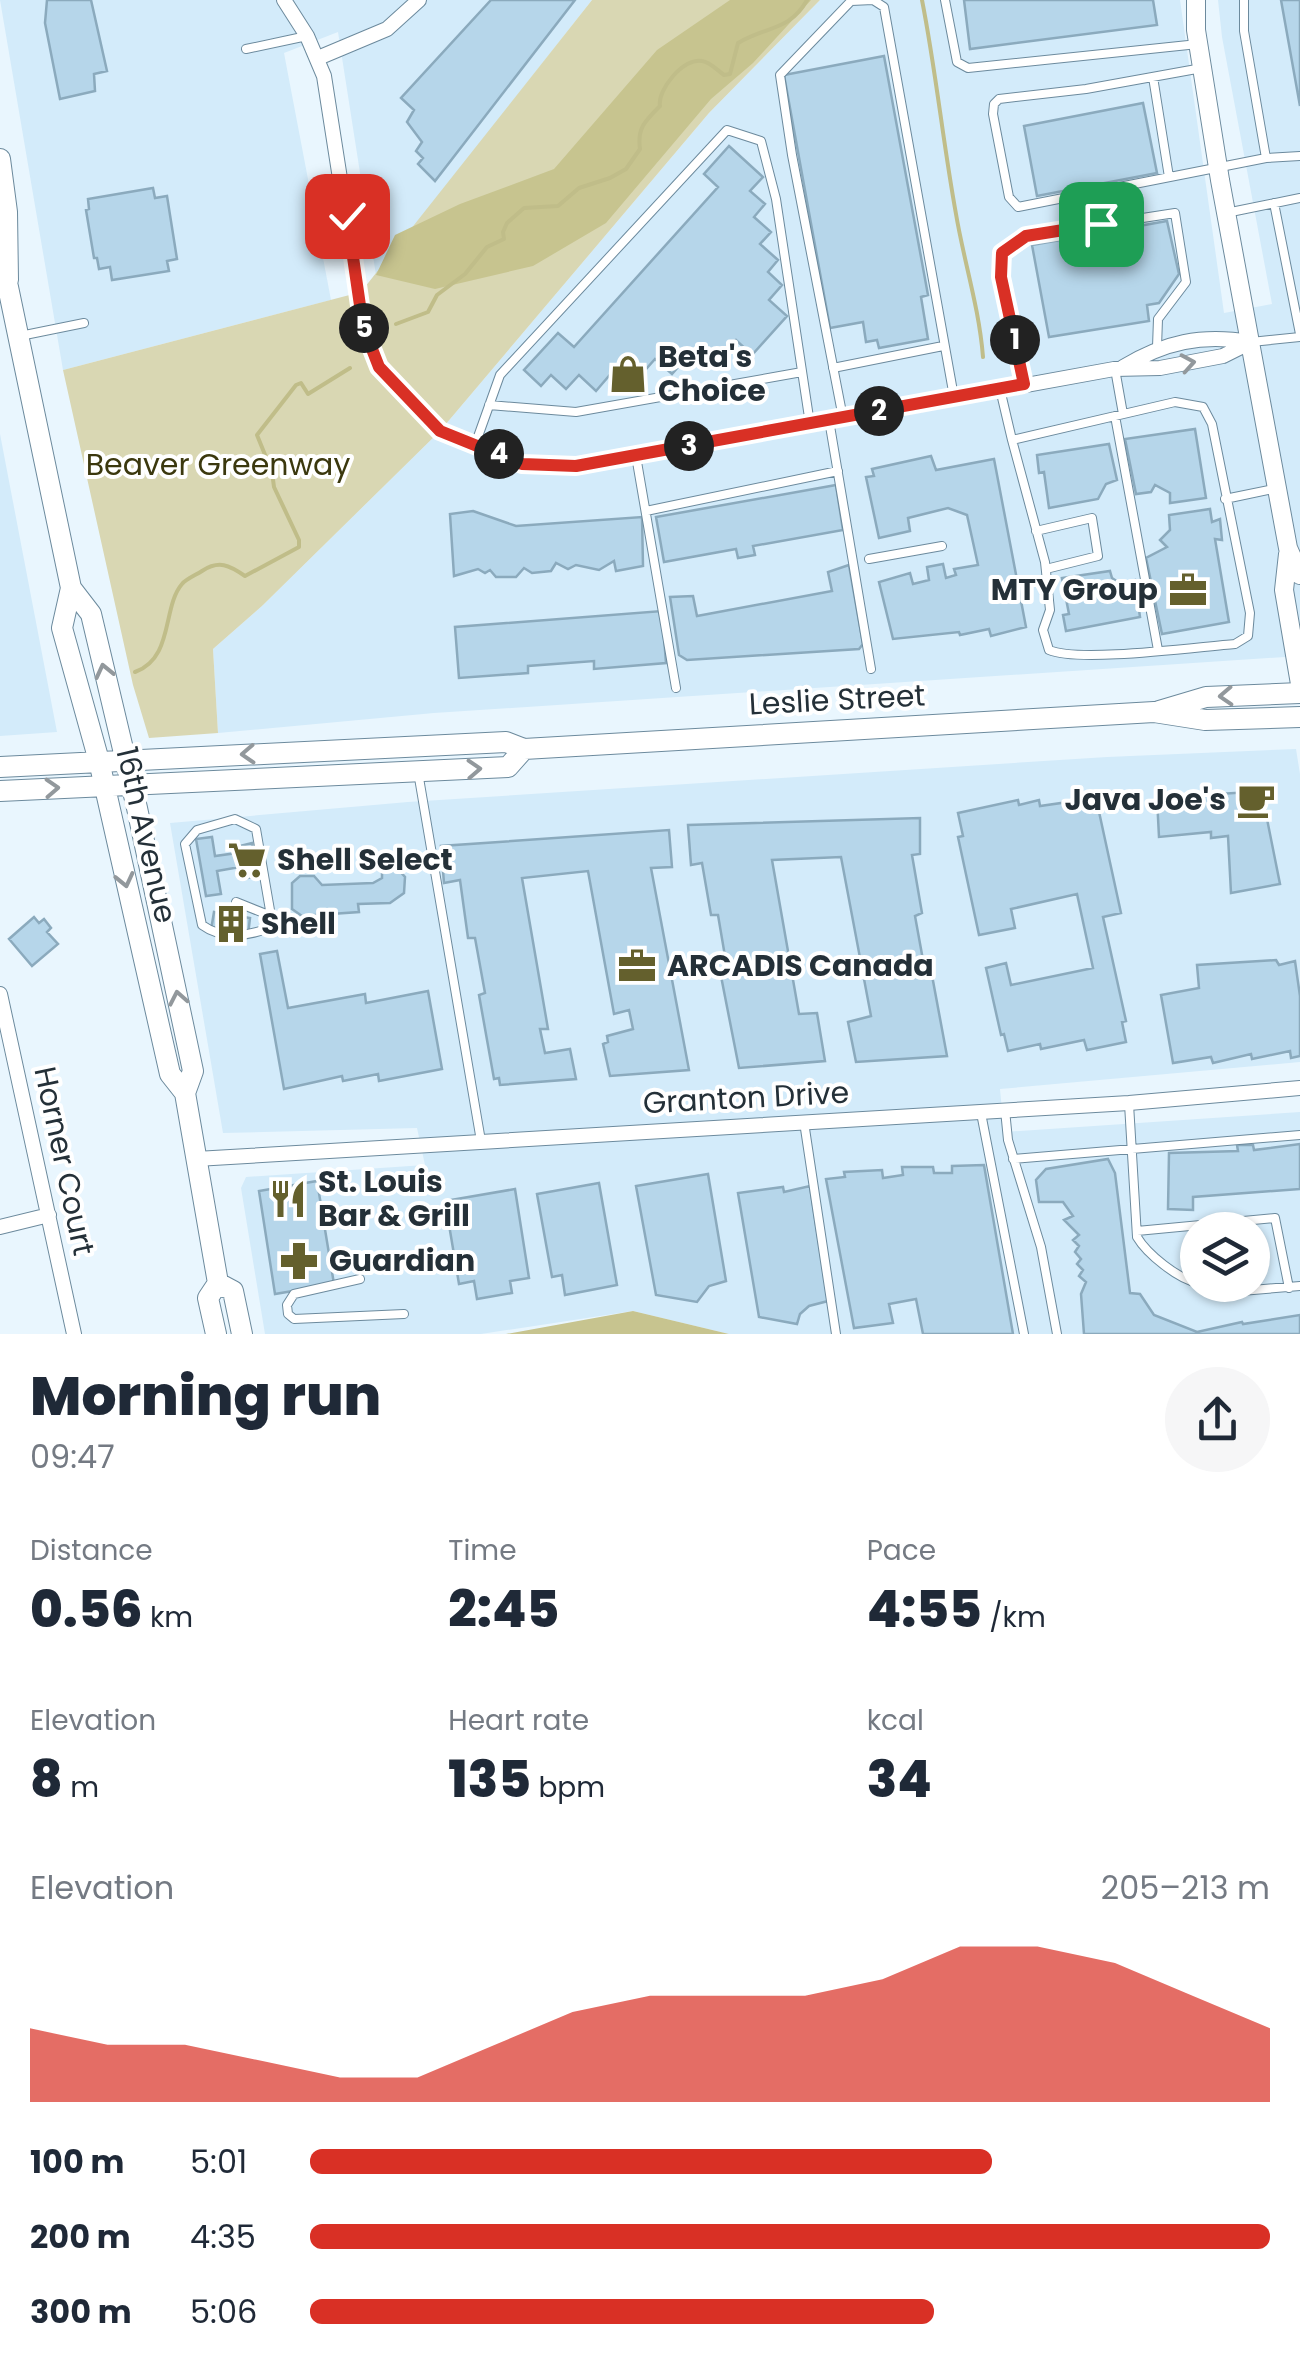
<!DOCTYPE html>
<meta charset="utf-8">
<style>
body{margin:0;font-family:Poppins,sans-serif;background:#f6f6f7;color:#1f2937;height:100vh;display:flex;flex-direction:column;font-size:38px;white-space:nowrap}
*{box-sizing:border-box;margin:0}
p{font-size:32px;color:#747a83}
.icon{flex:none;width:55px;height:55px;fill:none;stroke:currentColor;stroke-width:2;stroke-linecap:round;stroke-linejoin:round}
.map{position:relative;height:1334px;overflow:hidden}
.details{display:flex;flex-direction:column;background:#fff;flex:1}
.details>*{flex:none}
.fabs{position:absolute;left:1180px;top:1212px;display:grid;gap:20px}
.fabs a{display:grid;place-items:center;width:90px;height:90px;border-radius:50%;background:#fff;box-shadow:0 2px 8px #0004;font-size:50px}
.pin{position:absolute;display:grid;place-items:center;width:85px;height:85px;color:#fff;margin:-42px;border-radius:20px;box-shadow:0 5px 15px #0006}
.km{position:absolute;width:50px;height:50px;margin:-25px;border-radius:50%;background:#222;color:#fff;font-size:28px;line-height:50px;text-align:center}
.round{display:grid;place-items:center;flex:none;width:105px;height:105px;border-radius:52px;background:#f6f6f7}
.headline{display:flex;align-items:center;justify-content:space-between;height:170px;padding:0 30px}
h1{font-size:55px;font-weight:800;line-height:75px}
.figures{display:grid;grid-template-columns:repeat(3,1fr);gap:15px;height:170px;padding:10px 30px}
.figures div{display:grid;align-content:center}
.figures b{font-size:50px;font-weight:800}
.figures small{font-size:28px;font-weight:400}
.figures p{font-size:28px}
.chart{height:280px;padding:20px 30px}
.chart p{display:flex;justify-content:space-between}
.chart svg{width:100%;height:180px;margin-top:10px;fill:#d93025;opacity:.7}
ul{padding:0 30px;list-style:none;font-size:32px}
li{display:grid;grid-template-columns:160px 120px 1fr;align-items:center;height:75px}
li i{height:25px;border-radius:12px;background:#d93025}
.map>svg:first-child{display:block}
.built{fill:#d3ebfa;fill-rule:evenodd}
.green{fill:#d9d7b3}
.forest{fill:#c7c48f}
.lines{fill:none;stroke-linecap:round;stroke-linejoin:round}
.stream{stroke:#c0bd89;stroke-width:4}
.building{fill:#b6d6ea;stroke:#8baabd;stroke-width:2.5}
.service-casing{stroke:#6c8a9d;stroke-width:10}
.minor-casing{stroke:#6c8a9d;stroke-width:16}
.tertiary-casing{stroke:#6c8a9d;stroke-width:20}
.secondary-casing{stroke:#6c8a9d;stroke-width:22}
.service{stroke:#fff;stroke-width:8}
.minor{stroke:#fff;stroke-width:14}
.tertiary{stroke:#fff;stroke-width:18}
.secondary{stroke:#fff;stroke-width:20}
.oneway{stroke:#92989c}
.route-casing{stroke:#fff;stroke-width:20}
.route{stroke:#d93025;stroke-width:12}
.labels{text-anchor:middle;stroke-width:8;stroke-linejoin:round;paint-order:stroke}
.poi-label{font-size:30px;font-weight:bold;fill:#243038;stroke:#fff;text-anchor:start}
.park-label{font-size:30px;fill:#3b380e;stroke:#fff}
.street-label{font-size:30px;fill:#243038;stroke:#fff}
</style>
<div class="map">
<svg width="1300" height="1334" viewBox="0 0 1300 1334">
<rect width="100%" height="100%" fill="#e9f6fe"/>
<!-- built -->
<path class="built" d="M0,0H592L376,275L338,32L284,53L331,300L63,370Z
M820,0H1180L1224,313L1272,304L1222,37L1218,0H1300V656L434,713L218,733L213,649L262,606L440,431L709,113Z
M0,434L57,732L0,736Z
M1296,749L1300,774V1062L1000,1089L1004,1132L1300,1112V1334H729L633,1311L481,1334H265L241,1188L246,1177L425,1165L417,1128L223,1133L170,823L408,802L1107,757ZM1198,1230H1252V1285H1198Z"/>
<!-- green -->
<path class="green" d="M592,0H820L709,113L440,431L262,606L213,649L218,733L149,738L133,685L63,370L361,292Z"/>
<!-- forest -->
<path class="forest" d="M730,0H811L753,63L711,99L606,223L533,266L435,289L376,275L395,235L460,204L554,169L657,50Z
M633,1311L729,1334H506Z"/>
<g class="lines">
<!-- stream -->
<path class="stream" d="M922,0C936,71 943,143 956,214C964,262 979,307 983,357
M396,324L428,312L437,295L465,274L487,247L504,239L503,232L507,223L524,208L558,206L579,188L610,178L626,169L640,149C637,128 645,121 660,106C657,90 684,57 702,61C710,62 717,70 724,75L730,74L738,43C766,26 790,31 807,0
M135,672C174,658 162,607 182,584C186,579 196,575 202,571C219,560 229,565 245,576L299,547V540L274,487L272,472L257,435L296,385L301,383L308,394L350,368"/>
</g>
<!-- building -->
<path class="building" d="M47,0H91L107,71L94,74L95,91L60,99L45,23Z
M491,0H575L435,181L418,164L423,158L416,151L422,142L407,122L414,110L401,98Z
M964,0H1153L1157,25L970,49Z
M1281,0H1300V106Z
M884,56L928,295L921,297L928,339L879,348L877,340L866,342L863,322L830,328L784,75Z
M1143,103L1157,173L1037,196L1024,126Z
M729,146L763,177L750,191L765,204L754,217L771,232L760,244L778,260L768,272L782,285L769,300L787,316L752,355L736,340L712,367L693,350L672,374L655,359L632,385L614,370L596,391L579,375L566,389L551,375L541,386L524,370L558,333L574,347L718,187L704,174Z
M153,188L155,198L167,196L177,259L167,261L169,271L112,280L110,267L99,269L97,258H94L86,210L89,209L88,199Z
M1167,221L1179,274L1159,303L1147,305L1149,321L1049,337L1032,245Z
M1195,429L1206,498L1170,503V493L1155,485L1151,492L1136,494L1125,439Z
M1109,444L1117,480L1106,484L1098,499L1049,508L1044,472L1039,473L1037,455Z
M931,456L936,470L994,459L1026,627L991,636L989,629L960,635L959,632L893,639L879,582L910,573L913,584L929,580L927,567L943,564L946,578L956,575L954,569L978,565L967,515L948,508L908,518L910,531L879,538L866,477L874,476L872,469Z
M836,485L843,530L753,546L755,555L738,558L736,549L664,562L656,517Z
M1210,509L1212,522L1220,519L1222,540L1215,539L1229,622L1162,634L1146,558L1167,547L1160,540L1170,530L1169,515Z
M473,511L516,526L642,517L643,566L616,571L614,561L599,570L576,565L568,569L556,563L551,571L532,573L524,568L516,577H496L490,570L485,573L478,569L454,576L450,514Z
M849,565L863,644L859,649L687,660L679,655L670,597L693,596L697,616L832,591L828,572Z
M1110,571L1112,578L1121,584L1135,580L1140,617L1066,631L1063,615L1069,614L1062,578Z
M662,611L666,663L594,669V661L528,666V673L459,678L455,627Z
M1265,791V809L1280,884L1231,893L1228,836L1211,838V832L1159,837L1157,798Z
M1096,798L1121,913L1103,917L1126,1021L1122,1022L1126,1042L1087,1050L1084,1040L1041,1049L1040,1044L1008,1051L1004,1034L1001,1035L986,968L1006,963L1011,985L1093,968L1077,894L1011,909L1015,928L979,935L958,837L963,836L958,813L1018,800L1019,805L1039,800L1040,806Z
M920,818V854L912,855L922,913L915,916L925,971L931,970L947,1056L856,1062L848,1022L871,1016L841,857L772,860L799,1014L817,1013L825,1061L739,1068L720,971L727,968L718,915H711L702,863L691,865L688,825Z
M669,830L672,867L651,868L689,1070L610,1076L603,1044L608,1042L607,1036L633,1029L629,1010L614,1014L588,871L522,878L548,1029H540L545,1053L570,1049L576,1079L500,1085L499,1078L494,1079L479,995L485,993L475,938H468L460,880L444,883L441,846Z
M212,837L215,856L237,853L240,867L217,871L221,894L206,896L196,839Z
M252,843L258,876L242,879L236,847Z
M382,869H398L405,877L404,893L390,903L358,904L359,912L302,916L292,909V883L300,876H314L322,885L373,883L382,878Z
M214,912L250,918L248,935L211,930Z
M34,917L39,923L44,919L51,928L47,932L58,944L32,966L9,939Z
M277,951L288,1008L365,994L366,1003L428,991L442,1069L379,1081L378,1074L343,1081L342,1076L284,1089L260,954Z
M1276,960L1279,965L1295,961L1300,996V1056L1291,1058L1290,1051L1252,1059L1251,1054L1213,1063L1211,1057L1173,1063L1161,995L1199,988L1197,965Z
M1300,1144V1189L1193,1197V1210L1168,1209L1169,1153L1238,1151L1237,1145H1253L1254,1150Z
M1108,1159L1115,1173L1130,1293L1140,1294L1154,1315L1197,1332L1242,1322L1243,1324L1300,1315V1334H1084L1081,1294L1086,1282L1079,1276L1083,1270L1077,1264L1081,1259L1075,1252L1079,1246L1073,1240L1079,1235L1064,1220L1073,1216L1063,1202H1039L1036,1180L1046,1169Z
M984,1165L1013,1334H923L916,1299L889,1304L893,1323L854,1328L826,1179L845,1177L844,1172L882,1170L883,1178L903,1175L902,1167H933L934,1173H952V1166Z
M708,1174L726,1281L709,1286L697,1302L656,1295L636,1186Z
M317,1181L334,1284L275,1294L259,1191Z
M599,1183L617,1285L565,1295L562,1275L552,1277L537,1194Z
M810,1186L828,1301L809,1306L800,1314L797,1324L759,1317L738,1193L783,1187L784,1192Z
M515,1189L529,1278L510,1281L512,1293L477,1299L474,1281L459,1284L445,1201Z"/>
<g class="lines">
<!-- service casing -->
<g class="service-casing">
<path id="service" d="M945,0L957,62L968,68L1198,44
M1244,0V31L1266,158
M246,49L307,36
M1202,68L1086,89L999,99L994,104L993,114L1009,197L1018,207L1266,158L1300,156
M1153,77L1169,177
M1274,203L1300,334
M1226,213L1300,198
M20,336L84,323
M1251,342L1300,337
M833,368L943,346
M1115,369L1123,414
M1025,385L1001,264C1003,248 1012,242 1026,236L1175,213L1186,282L1158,319L1157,347
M1000,389L1012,440L1175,402L1203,407L1212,424L1250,613L1248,636L1235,644C1196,647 1079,663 1049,650L1043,630L1050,610L1045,562L1012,440
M489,405L576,412L802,372
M1115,416L1158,650
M843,418L792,155L780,75L851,1L873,0L884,7L954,397
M829,420L871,669
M475,445L500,375L727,130L761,141L776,199L810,424
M636,456L676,688
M1225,499L1278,488
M646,511L838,471
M1036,531L1092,518L1098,556L1046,569
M869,559L942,546
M418,772L481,1141
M236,902L271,916L256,829L235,819L197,830L185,844L202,925C221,939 247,937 268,928L271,916
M1129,1104L1137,1237C1147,1254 1178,1279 1198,1283
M1005,1110L1008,1140L1041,1247L1057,1334
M981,1113L1024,1334
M804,1122L836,1334
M1013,1159L1300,1135
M1137,1231L1275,1218L1289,1288
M360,1279L294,1294L287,1305L288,1314L294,1319L404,1314
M1210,1285L1241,1291L1300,1286"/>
</g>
<!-- minor casing -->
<g class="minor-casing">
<path id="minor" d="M284,0L307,36L324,76L363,326L379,367L440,431L522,464L575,467L1114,369L1160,368L1223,356L1251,342
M318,58L387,29L419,0
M1123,367C1165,342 1201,334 1250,342
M0,994L74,1334
M196,1159L1129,1103L1300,1088
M0,1227L49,1215"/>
</g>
<!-- tertiary casing -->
<g class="tertiary-casing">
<path id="tertiary" d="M1196,0V30L1220,180L1288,548L1300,575
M1288,554L1284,590L1300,684"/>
</g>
<!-- secondary casing -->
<g class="secondary-casing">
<path id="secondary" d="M0,159L7,212L8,280
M0,266L8,287L71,588L62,628L99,761L170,1074L185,1093
M71,588L91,614L137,808L193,1071L185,1093L218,1283L208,1298L216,1334
M1159,711L1206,697L1300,693
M0,767L506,742L524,749L1154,712L1205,720L1300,717
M0,791L508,767L524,749
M218,1283L233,1291L242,1334"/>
</g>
<!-- service -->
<use href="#service" class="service"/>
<!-- minor -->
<use href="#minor" class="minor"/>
<!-- tertiary -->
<use href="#tertiary" class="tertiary"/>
<!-- secondary -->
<use href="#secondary" class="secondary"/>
</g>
<!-- one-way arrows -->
<defs><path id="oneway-chevron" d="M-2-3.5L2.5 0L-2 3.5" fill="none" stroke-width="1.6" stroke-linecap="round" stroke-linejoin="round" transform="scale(2.5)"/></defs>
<g class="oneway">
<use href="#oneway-chevron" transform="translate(1188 363) rotate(-10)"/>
<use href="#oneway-chevron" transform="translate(104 671) rotate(-103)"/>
<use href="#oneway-chevron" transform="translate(1226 696) rotate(177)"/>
<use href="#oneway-chevron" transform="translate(248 754) rotate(177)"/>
<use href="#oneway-chevron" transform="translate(474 769) rotate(-3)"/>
<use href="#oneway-chevron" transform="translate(52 788) rotate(-3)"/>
<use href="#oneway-chevron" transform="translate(125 880) rotate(77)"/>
<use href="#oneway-chevron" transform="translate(178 998) rotate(-101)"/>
</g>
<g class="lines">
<!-- route casing -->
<g class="route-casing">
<path id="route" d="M347,216L363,326L379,367L440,431L522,464L576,466L1024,384L1001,277L1002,253L1026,236L1101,224"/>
</g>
<!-- route -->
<use href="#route" class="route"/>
</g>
<!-- icons -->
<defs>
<g id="shop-bare" transform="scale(3)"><path d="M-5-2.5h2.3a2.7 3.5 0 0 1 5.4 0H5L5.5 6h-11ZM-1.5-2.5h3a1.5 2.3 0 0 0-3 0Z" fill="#64602d" stroke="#fff" stroke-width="2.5" paint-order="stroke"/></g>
<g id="office-bare" transform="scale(3)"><path d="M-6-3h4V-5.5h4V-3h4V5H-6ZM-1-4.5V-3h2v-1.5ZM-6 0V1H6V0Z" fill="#64602d" stroke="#fff" stroke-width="2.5" paint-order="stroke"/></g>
<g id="cafe-bare" transform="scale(3)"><path d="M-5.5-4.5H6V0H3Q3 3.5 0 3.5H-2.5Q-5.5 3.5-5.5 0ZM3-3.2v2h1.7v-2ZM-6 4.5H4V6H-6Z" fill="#64602d" stroke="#fff" stroke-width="2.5" paint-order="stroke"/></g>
<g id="supermarket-bare" transform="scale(3)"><path d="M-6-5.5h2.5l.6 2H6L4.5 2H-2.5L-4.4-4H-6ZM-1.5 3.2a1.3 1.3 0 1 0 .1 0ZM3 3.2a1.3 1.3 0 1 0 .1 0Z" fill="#64602d" stroke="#fff" stroke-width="2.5" paint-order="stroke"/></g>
<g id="building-bare" transform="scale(3)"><path d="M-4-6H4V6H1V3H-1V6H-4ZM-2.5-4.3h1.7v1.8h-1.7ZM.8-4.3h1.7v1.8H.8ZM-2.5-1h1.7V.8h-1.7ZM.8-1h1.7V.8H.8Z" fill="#64602d" stroke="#fff" stroke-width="2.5" paint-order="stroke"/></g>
<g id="restaurant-bare" transform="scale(3)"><path d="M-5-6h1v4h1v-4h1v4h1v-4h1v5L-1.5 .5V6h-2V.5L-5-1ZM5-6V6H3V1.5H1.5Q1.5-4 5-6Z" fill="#64602d" stroke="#fff" stroke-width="2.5" paint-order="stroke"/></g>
<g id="pharmacy-bare" transform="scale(3)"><path d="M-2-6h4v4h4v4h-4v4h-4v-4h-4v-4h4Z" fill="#64602d" stroke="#fff" stroke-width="2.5" paint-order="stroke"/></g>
</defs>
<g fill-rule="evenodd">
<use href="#shop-bare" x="628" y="374"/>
<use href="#office-bare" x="1188" y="590"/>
<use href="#cafe-bare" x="1256" y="800"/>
<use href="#supermarket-bare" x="247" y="860"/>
<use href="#building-bare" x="231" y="924"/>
<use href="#office-bare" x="637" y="966"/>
<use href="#restaurant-bare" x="288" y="1199"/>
<use href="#pharmacy-bare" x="299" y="1261"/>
</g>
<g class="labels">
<!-- poi labels -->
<g class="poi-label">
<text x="658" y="367">Beta's<tspan x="658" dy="34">Choice</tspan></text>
<text x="1158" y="600" text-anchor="end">MTY Group</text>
<text x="1226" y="810" text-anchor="end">Java Joe's</text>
<text x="277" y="870">Shell Select</text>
<text x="261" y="934">Shell</text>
<text x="667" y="976">ARCADIS Canada</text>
<text x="318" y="1192">St. Louis<tspan x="318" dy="34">Bar &amp; Grill</tspan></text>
<text x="329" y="1271">Guardian</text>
</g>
<!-- park labels -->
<g class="park-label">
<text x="218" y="475">Beaver Greenway</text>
</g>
<!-- street labels -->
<g class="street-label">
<text transform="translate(837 700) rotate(-3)" y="10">Leslie Street</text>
<text transform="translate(146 835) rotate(77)" y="10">16th Avenue</text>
<text transform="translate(746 1098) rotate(-3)" y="10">Granton Drive</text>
<text transform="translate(64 1161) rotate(78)" y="10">Horner Court</text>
</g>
</g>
</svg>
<div class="fabs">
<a><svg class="icon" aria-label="layers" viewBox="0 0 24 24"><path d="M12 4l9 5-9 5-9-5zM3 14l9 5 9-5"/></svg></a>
</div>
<div class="pin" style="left:1101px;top:224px;background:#1e9e55"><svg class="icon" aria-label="arrive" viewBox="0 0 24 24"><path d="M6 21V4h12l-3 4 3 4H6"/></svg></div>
<div class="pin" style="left:347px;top:216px;background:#d93025"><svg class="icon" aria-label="check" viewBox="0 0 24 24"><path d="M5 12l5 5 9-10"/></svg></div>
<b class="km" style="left:1015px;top:340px">1</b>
<b class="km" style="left:879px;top:411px">2</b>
<b class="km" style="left:689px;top:446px">3</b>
<b class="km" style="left:499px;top:454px">4</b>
<b class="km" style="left:364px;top:328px">5</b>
</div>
<section class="details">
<div class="headline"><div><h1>Morning run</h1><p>09:47</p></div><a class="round"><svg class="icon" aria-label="share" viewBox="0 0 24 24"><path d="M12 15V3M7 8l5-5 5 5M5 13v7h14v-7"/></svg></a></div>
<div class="figures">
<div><p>Distance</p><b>0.56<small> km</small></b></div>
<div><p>Time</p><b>2:45</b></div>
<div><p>Pace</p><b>4:55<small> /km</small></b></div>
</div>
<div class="figures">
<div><p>Elevation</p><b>8<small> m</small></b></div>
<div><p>Heart rate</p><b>135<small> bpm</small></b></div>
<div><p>kcal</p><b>34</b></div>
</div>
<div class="chart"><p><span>Elevation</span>205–213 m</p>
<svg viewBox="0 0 160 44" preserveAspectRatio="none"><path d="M0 44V26L10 30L20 30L30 34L40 38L50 38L60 30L70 22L80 18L90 18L100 18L110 14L120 6L130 6L140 10L150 18L160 26V44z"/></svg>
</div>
<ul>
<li><b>100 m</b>5:01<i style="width:71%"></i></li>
<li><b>200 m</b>4:35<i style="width:100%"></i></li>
<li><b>300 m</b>5:06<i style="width:65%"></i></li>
</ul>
</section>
